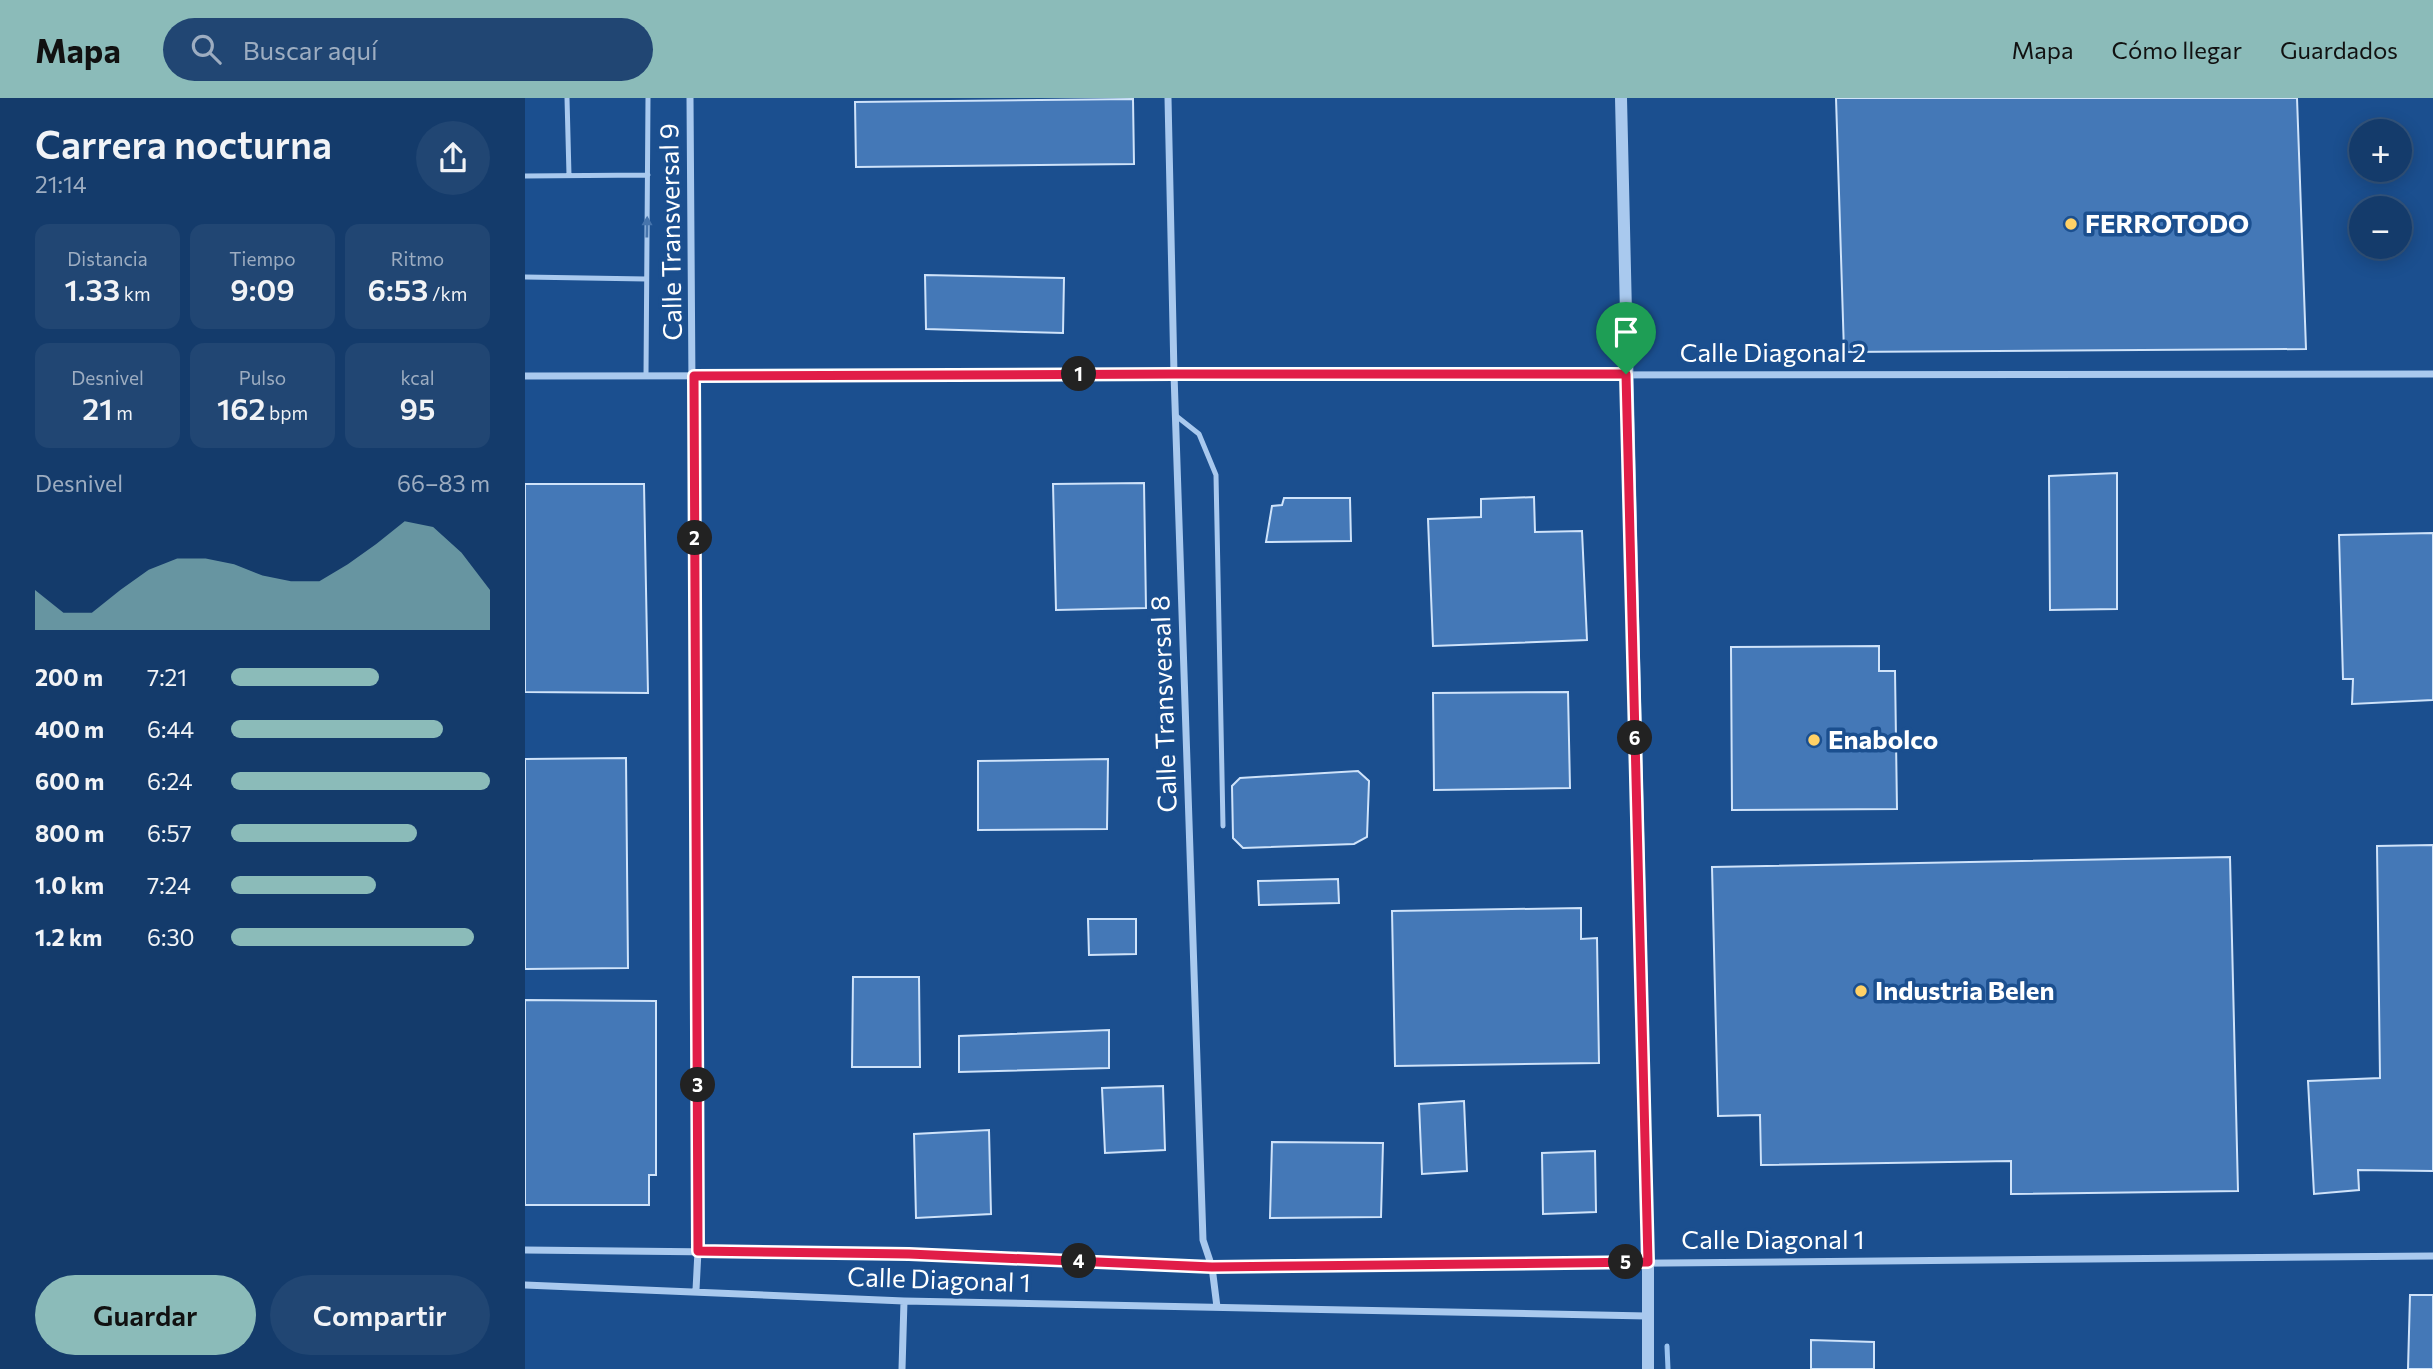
<!DOCTYPE html>
<html lang="es">
<meta charset="utf-8">
<style>
body{margin:0;font-family:Commissioner,sans-serif;background:#214673;color:#f1f3f6;height:100vh;display:flex;flex-direction:column;font-size:26px;white-space:nowrap}
*{box-sizing:border-box;margin:0}
p{font-size:23px;color:#9dadc1}
.icon{flex:none;width:38px;height:38px;fill:none;stroke:currentColor;stroke-width:2;stroke-linecap:round;stroke-linejoin:round}
.map{position:relative;flex:1;overflow:hidden}
.side{display:flex;flex-direction:column;background:#143b6b;width:525px}
.side>*{flex:none}
.tools{position:absolute;left:1824px;top:21px;display:grid;gap:14px}
.tools a{display:grid;place-items:center;width:63px;height:63px;border-radius:50%;background:#143b6b;box-shadow:0 4px 18px #0003,0 0 0 2px #33557e;font-size:35px}
.pin{position:absolute;display:grid;place-items:center;width:60px;height:60px;color:#fff;margin:-72px -30px;border-radius:50% 50% 50% 0;rotate:-45deg;box-shadow:0 0 7px #0007}
.pin .icon{rotate:45deg}
.km{position:absolute;width:35px;height:35px;margin:-18px;border-radius:50%;background:#222;color:#fff;font-size:19px;line-height:35px;text-align:center}
.round{display:grid;place-items:center;flex:none;width:74px;height:74px;border-radius:37px;background:#214673}
.overview{display:flex;align-items:center;justify-content:space-between;height:119px;padding:0 35px}
h1{font-size:38px;font-weight:600;line-height:52px}
.metrics{display:grid;grid-template-columns:repeat(3,1fr);gap:10px;height:119px;padding:7px 35px}
.metrics div{display:grid;align-content:center;border-radius:14px;background:#214673;text-align:center}
.metrics b{font-size:30px;font-weight:600}
.metrics small{font-size:19px;font-weight:400}
.metrics p{font-size:19px}
.chart{height:196px;padding:14px 35px}
.chart p{display:flex;justify-content:space-between}
.chart svg{width:100%;height:126px;margin-top:7px;fill:#8bbbb9;opacity:.7}
.cta{display:flex;gap:14px;margin-top:auto;padding:14px 35px}
.cta a{flex:1;height:80px;border-radius:42px;background:#8bbbb9;color:#111;font-size:28px;font-weight:600;line-height:80px;text-align:center}
.cta a+a{background:#214673;color:#f1f3f6}
ul{padding:0 35px;list-style:none;font-size:23px}
li{display:grid;grid-template-columns:112px 84px 1fr;align-items:center;height:52px}
li i{height:18px;border-radius:9px;background:#8bbbb9}
header{display:flex;align-items:center;gap:42px;box-sizing:border-box;height:98px;padding:0 35px;background:#8bbbb9;color:#111}
header strong{font-size:33px}
nav{display:flex;gap:38px;margin-inline-start:auto;font-size:24px}
.search{width:490px;height:63px;background:#214673;display:flex;align-items:center;gap:18px;box-sizing:border-box;padding:0 24px;border-radius:38px;color:#9dadc1;font-size:26px}
main{display:flex;flex:1;min-height:0}
.map>svg:first-child{display:block}
.lines{fill:none;stroke-linecap:round;stroke-linejoin:round}
.stream{stroke:#9cc4f0;stroke-width:5}
.building{fill:#4478b7;stroke:#cfe3fa;stroke-width:2}
.service{stroke:#a9c9ee;stroke-width:5}
.minor{stroke:#a9c9ee;stroke-width:7}
.tertiary{stroke:#a9c9ee;stroke-width:12}
.oneway{fill:#4674ac}
.route-casing{stroke:#fff;stroke-width:14}
.route{stroke:#e11d48;stroke-width:9}
.poi-dot{fill:#ffd166;stroke:#1b4f8f;stroke-width:2.5}
.labels{text-anchor:middle;stroke-width:7;stroke-linejoin:round;paint-order:stroke}
.poi-label{font-size:26px;font-weight:bold;fill:#fff;stroke:#1b4f8f;text-anchor:start}
.street-label{font-size:26px;fill:#fff;stroke:#1b4f8f}
</style>
<header>
<strong>Mapa</strong>
<div class="search"><svg class="icon" aria-label="search" viewBox="0 0 24 24"><circle cx="10" cy="10" r="6"/><path d="M15 15l6 6"/></svg>Buscar aquí</div>
<nav><a>Mapa</a><a>Cómo llegar</a><a>Guardados</a></nav>
</header>
<main>
<section class="side">
<div class="overview"><div><h1>Carrera nocturna</h1><p>21:14</p></div><a class="round"><svg class="icon" aria-label="share" viewBox="0 0 24 24"><path d="M12 15V3M7 8l5-5 5 5M5 13v7h14v-7"/></svg></a></div>
<div class="metrics">
<div><p>Distancia</p><b>1.33<small> km</small></b></div>
<div><p>Tiempo</p><b>9:09</b></div>
<div><p>Ritmo</p><b>6:53<small> /km</small></b></div>
</div>
<div class="metrics">
<div><p>Desnivel</p><b>21<small> m</small></b></div>
<div><p>Pulso</p><b>162<small> bpm</small></b></div>
<div><p>kcal</p><b>95</b></div>
</div>
<div class="chart"><p><span>Desnivel</span>66–83 m</p>
<svg viewBox="0 0 160 44" preserveAspectRatio="none"><path d="M0 44V30L10 38L20 38L30 30L40 23L50 19L60 19L70 21L80 25L90 27L100 27L110 21L120 14L130 6L140 8L150 17L160 30V44z"/></svg>
</div>
<ul>
<li><b>200 m</b>7:21<i style="width:57%"></i></li>
<li><b>400 m</b>6:44<i style="width:82%"></i></li>
<li><b>600 m</b>6:24<i style="width:100%"></i></li>
<li><b>800 m</b>6:57<i style="width:72%"></i></li>
<li><b>1.0 km</b>7:24<i style="width:56%"></i></li>
<li><b>1.2 km</b>6:30<i style="width:94%"></i></li>
</ul>
<div class="cta"><a>Guardar</a><a>Compartir</a></div>
</section>
<div class="map">
<svg width="1908" height="1271" viewBox="0 0 1908 1271">
<rect width="100%" height="100%" fill="#1b4f8f"/>
<g class="lines">
<!-- stream -->
<path class="stream" d="M1142,1248L1143,1271"/>
</g>
<!-- building -->
<path class="building" d="M1311,0H1772L1781,251L1319,254Z
M608,1L609,66L331,69L330,4Z
M400,177L539,180L538,235L401,231Z
M1592,375V511L1525,512L1524,378Z
M619,385L621,510L531,512L528,386Z
M0,386H119L123,595L0,594Z
M1009,399L1010,434L1057,433L1062,542L908,548L903,421L956,419V401Z
M759,400H825L826,443L741,444L747,408L757,407Z
M1908,435V602L1827,606L1828,581H1818L1814,437Z
M1354,548V573H1370L1372,711L1207,712L1206,549Z
M1043,594L1045,690L909,692L908,595Z
M101,660L103,870L0,871V661Z
M583,661L582,731L453,732V663Z
M833,673L844,683L842,739L829,746L718,750L708,740L707,688L715,680Z
M1908,747V1073L1833,1072L1834,1092L1789,1096L1783,983L1855,980L1852,748Z
M1705,759L1713,1093L1486,1096V1063L1236,1067L1235,1017L1193,1018L1187,769Z
M813,781L814,805L734,807L733,783Z
M1056,810V841L1072,840L1074,965L870,968L867,813Z
M563,821H611V856L564,857Z
M328,879H394L395,969H327Z
M0,902L131,903V1077H124V1107H0Z
M584,932V970L434,974V938Z
M638,988L640,1052L580,1055L577,990Z
M939,1003L942,1073L897,1076L894,1006Z
M464,1032L466,1116L391,1120L389,1036Z
M747,1044L858,1045L856,1119L745,1120Z
M1070,1053L1071,1114L1018,1116L1017,1055Z
M1885,1197H1908V1271H1883Z
M1286,1242L1349,1244V1271H1286Z"/>
<g class="lines">
<!-- service -->
<path class="service" d="M42,0L44,77
M0,78L123,77
M0,179L121,181
M121,278L123,0
M650,317L674,336L691,377L698,728"/>
<!-- minor -->
<path class="minor" d="M165,0L173,1153L171,1192
M643,0L649,276L678,1142L687,1169L692,1209
M0,278L1908,276
M0,1152L384,1156L687,1169L1908,1158
M0,1187L379,1203L1122,1218
M377,1271L379,1203"/>
<!-- tertiary -->
<path class="tertiary" d="M1096,0L1123,1164V1271"/>
</g>
<!-- one-way arrows -->
<defs><path id="oneway-solid" d="M-6-.8H1V-3.2L6.5 0L1 3.2V.8H-6Z" transform="scale(1.75)"/></defs>
<use class="oneway" href="#oneway-solid" transform="translate(122 129) rotate(-89)"/>
<g class="lines">
<!-- route casing -->
<g class="route-casing">
<path id="route" d="M649,276H1101L1123,1164L687,1169L384,1156L173,1153L169,278Z"/>
</g>
<!-- route -->
<use href="#route" class="route"/>
</g>
<!-- markers -->
<g class="poi-dot">
<circle cx="1546" cy="126" r="7"/>
<circle cx="1289" cy="642" r="7"/>
<circle cx="1336" cy="893" r="7"/>
</g>
<g class="labels">
<!-- poi labels -->
<g class="poi-label">
<text x="1560" y="135">FERROTODO</text>
<text x="1303" y="651">Enabolco</text>
<text x="1350" y="902">Industria Belen</text>
</g>
<!-- street labels -->
<g class="street-label">
<text transform="translate(146 134) rotate(-91)" y="9">Calle Transversal 9</text>
<text x="1248" y="264">Calle Diagonal 2</text>
<text transform="translate(639 606) rotate(-92)" y="9">Calle Transversal 8</text>
<text x="1248" y="1151">Calle Diagonal 1</text>
<text transform="translate(414 1182) rotate(2)" y="9">Calle Diagonal 1</text>
</g>
</g>
</svg>
<div class="tools">
<a>+</a>
<a>−</a>
</div>
<div class="pin" style="left:1101px;top:276px;background:#1e9e55"><svg class="icon" aria-label="arrive" viewBox="0 0 24 24"><path d="M6 21V4h12l-3 4 3 4H6"/></svg></div>
<b class="km" style="left:554px;top:276px">1</b>
<b class="km" style="left:170px;top:440px">2</b>
<b class="km" style="left:173px;top:987px">3</b>
<b class="km" style="left:554px;top:1163px">4</b>
<b class="km" style="left:1101px;top:1164px">5</b>
<b class="km" style="left:1110px;top:640px">6</b>
</div>
</main>
